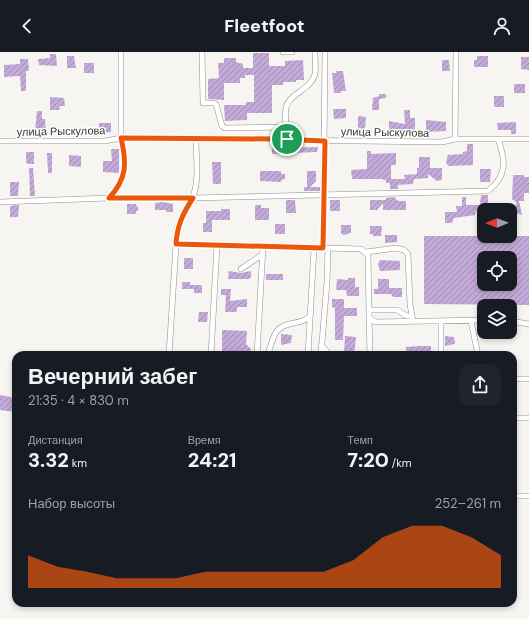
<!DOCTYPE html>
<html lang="ru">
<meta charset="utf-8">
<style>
body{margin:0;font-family:"DM Sans",sans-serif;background:#20242c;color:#f1f3f6;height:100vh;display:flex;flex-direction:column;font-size:15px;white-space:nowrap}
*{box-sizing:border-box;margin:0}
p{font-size:13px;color:#9ea1a6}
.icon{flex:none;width:22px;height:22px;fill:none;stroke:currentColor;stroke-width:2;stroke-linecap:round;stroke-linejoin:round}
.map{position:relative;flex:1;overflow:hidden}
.panel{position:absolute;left:12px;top:299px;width:505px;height:256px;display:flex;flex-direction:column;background:#171b24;border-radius:12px;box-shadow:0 2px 6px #0003}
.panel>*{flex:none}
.needle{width:26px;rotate:269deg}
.buttons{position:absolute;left:477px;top:151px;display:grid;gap:8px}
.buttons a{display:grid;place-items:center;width:40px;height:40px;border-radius:8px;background:#171b24;box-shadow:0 2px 6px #0003;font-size:20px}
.pin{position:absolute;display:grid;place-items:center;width:34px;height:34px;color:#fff;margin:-17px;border:2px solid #fff;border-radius:50%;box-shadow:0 1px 4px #0007}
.round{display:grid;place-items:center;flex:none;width:42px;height:42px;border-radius:12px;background:#20242c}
.head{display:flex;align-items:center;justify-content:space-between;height:68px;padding:0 16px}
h1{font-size:22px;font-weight:800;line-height:30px}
.stats{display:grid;grid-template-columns:repeat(3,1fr);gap:6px;height:68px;padding:4px 16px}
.stats div{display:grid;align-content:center}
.stats b{font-size:20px;font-weight:800}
.stats small{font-size:11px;font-weight:400}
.stats p{font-size:11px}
.chart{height:112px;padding:8px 16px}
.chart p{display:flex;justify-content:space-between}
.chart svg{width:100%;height:72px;margin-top:4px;fill:#ea580c;opacity:.7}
header{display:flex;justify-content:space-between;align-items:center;height:52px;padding:0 16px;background:#171b24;font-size:18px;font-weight:800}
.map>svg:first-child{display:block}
.building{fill:url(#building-hatch);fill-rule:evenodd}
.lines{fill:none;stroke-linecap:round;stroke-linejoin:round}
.minor-casing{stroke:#8f8e8a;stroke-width:6}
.minor{stroke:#fff;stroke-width:5}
.route-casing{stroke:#fff;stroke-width:8}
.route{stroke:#ea580c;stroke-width:5}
.labels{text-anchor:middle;stroke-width:3;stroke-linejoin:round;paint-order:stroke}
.street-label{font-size:11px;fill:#323230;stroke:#fff}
</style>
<header><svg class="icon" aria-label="back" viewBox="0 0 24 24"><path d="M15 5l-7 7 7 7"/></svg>Fleetfoot<svg class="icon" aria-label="person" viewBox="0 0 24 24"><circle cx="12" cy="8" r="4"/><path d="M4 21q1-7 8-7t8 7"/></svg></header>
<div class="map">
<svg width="529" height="567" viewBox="0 0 529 567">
<defs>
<pattern id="building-hatch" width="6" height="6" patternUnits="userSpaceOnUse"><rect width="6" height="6" fill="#c4aad8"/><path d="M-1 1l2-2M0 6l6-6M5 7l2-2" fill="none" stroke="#a08bb0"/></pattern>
</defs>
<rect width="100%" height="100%" fill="#f7f5f1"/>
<!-- building -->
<path class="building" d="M253,1H269V14H285V9L303,8L304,28H296V30H283V33H272V61H247V68L225,69L224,53H246V50H254V23H245V26H240V31H224V48L208,47V27L219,26L218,11H224V6H236V10L243,12V16H253Z
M50,2H56L57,14L39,13L38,7L50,6Z
M67,4H74L76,16H67Z
M477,4H488V15H474V8H477Z
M521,5H529V18L521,17Z
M20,7H28L29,19H26V39H21L20,24L4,25V13L20,12Z
M442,8H449L450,19H442Z
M84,11H94V21H84Z
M336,19H343L346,39H341V41H334L332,21H336Z
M514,32H525V41H514Z
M379,42H386V46L379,47V58H372L373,46L379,44Z
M494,44H504V55H494Z
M50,45L64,46L65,54H59L60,58H50Z
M333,57H346V66L334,67Z
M404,58H410V66H415V79L389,78V69L405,72Z
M37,59H42V67H45L46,82H40V79H35Z
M358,64L366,65L365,76L363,77H358Z
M426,68L446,70V79L426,80Z
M516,70V82H511V78H498L497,71Z
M99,71H111V80L99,81Z
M467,92H473V113L448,114L446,110L448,103L463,102V100L467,99Z
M272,94H285V96L318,95L317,100L272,102Z
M111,97H119V121L103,120V109H112Z
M367,99H371V102L396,101V113H391V127H405L404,123L417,122V116H419V105H430V116H442V128L437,129L428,122V126L414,127L413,132L398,133V137H390V131H386V128H383V127H352L351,118L367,117Z
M26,100H34V112H28L26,110Z
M47,101H52V121H48Z
M69,103L81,104V115L69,114Z
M212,110H221V132H213Z
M29,116H33L35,144H30Z
M480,117H491L490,130H480Z
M260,119H281V122H285V127L281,128V130L260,129Z
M307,119H316V129L310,135H320V139H304V135H307Z
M513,123H524V125H529V141H524V149H519L522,163L516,161V150L512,147Z
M10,130H19L18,144H10Z
M481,143H488V158L476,159L475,163L454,166L452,171H445V160H457L456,154H462V145H466V153H480Z
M394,145L398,149H406V158H383V151L377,158H370V148H386V146Z
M286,148H295L296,161H286Z
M330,148H340V159H330Z
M163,150L173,152V160H166V158H155V151Z
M127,152H136V154H138V159H136V162H127Z
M16,153H19L18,165H10V154Z
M255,153H261V156H269V168H255Z
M221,157H230V168H212V180H203V171H206V159H221Z
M275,172H285V182H275Z
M341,173H351V181L343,183L341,181Z
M370,174H382L381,184H373V182H370Z
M385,183H397V190L385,191Z
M424,184H529V253L424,252ZM484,206H510V232H484Z
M184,206H193V217H184Z
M380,208L400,209V218L380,219L378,212Z
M229,219L241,221L251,219V225L249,227H228Z
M266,222H283V228H266Z
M348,226H355V235H359V244H347L346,238H336L337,227L348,228Z
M378,227H389V236H402V245H393L391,242H374V237H378Z
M184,230H190V233H202V241H194V237H182V231Z
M221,237H231L230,249L247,247V255H237V260H225L226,243H221Z
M332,247H344V256H357V264H344L343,288H335V256L332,255Z
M199,260H208L207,270H198Z
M222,278L247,279L246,292L251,297V303H222Z
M281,282L292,283L291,291L281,293Z
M345,284L356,285L354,303H344Z
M445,284L454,285L455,292L445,294Z
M419,294H431V303H406V295Z
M0,343L16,346L15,360L0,358Z"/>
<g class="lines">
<!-- minor casing -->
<g class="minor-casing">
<path id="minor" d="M202,0L203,51H213L216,52L222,74L225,76L286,75
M283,0H292
M287,87C287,78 284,65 286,56C289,41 311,38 315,22C316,15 315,7 315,0
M455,87L456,0
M0,89H105L121,86L442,90L455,87H529
M109,146H193L488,139C507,124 506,109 498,87
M0,150L109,146C127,127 127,111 121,86V0
M176,192L361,197L368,203L369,260V265L375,270L484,268
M323,196L325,0
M366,200L396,196L404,198L408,202L410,252L413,270
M241,217L263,202
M369,258H397L407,264H412
M369,265L370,303
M441,269V303
M471,269L478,303
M510,269L529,272
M321,293L330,303
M169,303L177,177C181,166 187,157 192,147C200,129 196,106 196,87
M211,303L217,193
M257,303L263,195
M267,303C271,296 272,285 277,279C285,268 305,274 311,262
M308,303L314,196
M321,303L327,230L328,196
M515,327H529
M513,366H529
M513,444H529"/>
</g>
<!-- minor -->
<use href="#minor" class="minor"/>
</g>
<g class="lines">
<!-- route casing -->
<g class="route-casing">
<path id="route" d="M121,86L275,87L325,89L323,196L176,192C177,174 183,161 193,146H109C127,127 127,111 121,86Z"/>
</g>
<!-- route -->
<use href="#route" class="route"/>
</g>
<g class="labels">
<!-- street labels -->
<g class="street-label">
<text transform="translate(61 79) rotate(-1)" y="4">улица Рыскулова</text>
<text transform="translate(385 80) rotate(1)" y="4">улица Рыскулова</text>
</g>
</g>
</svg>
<div class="buttons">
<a><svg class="needle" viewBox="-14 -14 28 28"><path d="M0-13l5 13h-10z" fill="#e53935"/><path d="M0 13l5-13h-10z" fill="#9ea1a6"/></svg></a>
<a><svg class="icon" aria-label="locate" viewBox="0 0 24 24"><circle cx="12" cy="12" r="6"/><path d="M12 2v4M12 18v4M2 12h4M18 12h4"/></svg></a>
<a><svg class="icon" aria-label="layers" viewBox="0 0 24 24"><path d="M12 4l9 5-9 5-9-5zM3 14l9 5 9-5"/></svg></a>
</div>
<div class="pin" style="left:287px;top:87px;background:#1e9e55"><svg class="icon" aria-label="arrive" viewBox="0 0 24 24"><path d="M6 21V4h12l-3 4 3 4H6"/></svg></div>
<section class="panel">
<div class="head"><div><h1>Вечерний забег</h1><p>21:35 · 4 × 830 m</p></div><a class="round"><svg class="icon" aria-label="share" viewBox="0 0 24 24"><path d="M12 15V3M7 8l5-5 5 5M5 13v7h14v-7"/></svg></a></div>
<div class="stats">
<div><p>Дистанция</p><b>3.32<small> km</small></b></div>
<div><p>Время</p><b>24:21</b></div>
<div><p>Темп</p><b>7:20<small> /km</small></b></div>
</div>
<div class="chart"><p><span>Набор высоты</span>252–261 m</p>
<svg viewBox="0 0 160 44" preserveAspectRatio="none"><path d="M0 44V24L10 31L20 34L30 38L40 38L50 38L60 34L70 34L80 34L90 34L100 34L110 27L120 13L130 6L140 6L150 13L160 24V44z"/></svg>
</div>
</section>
</div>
